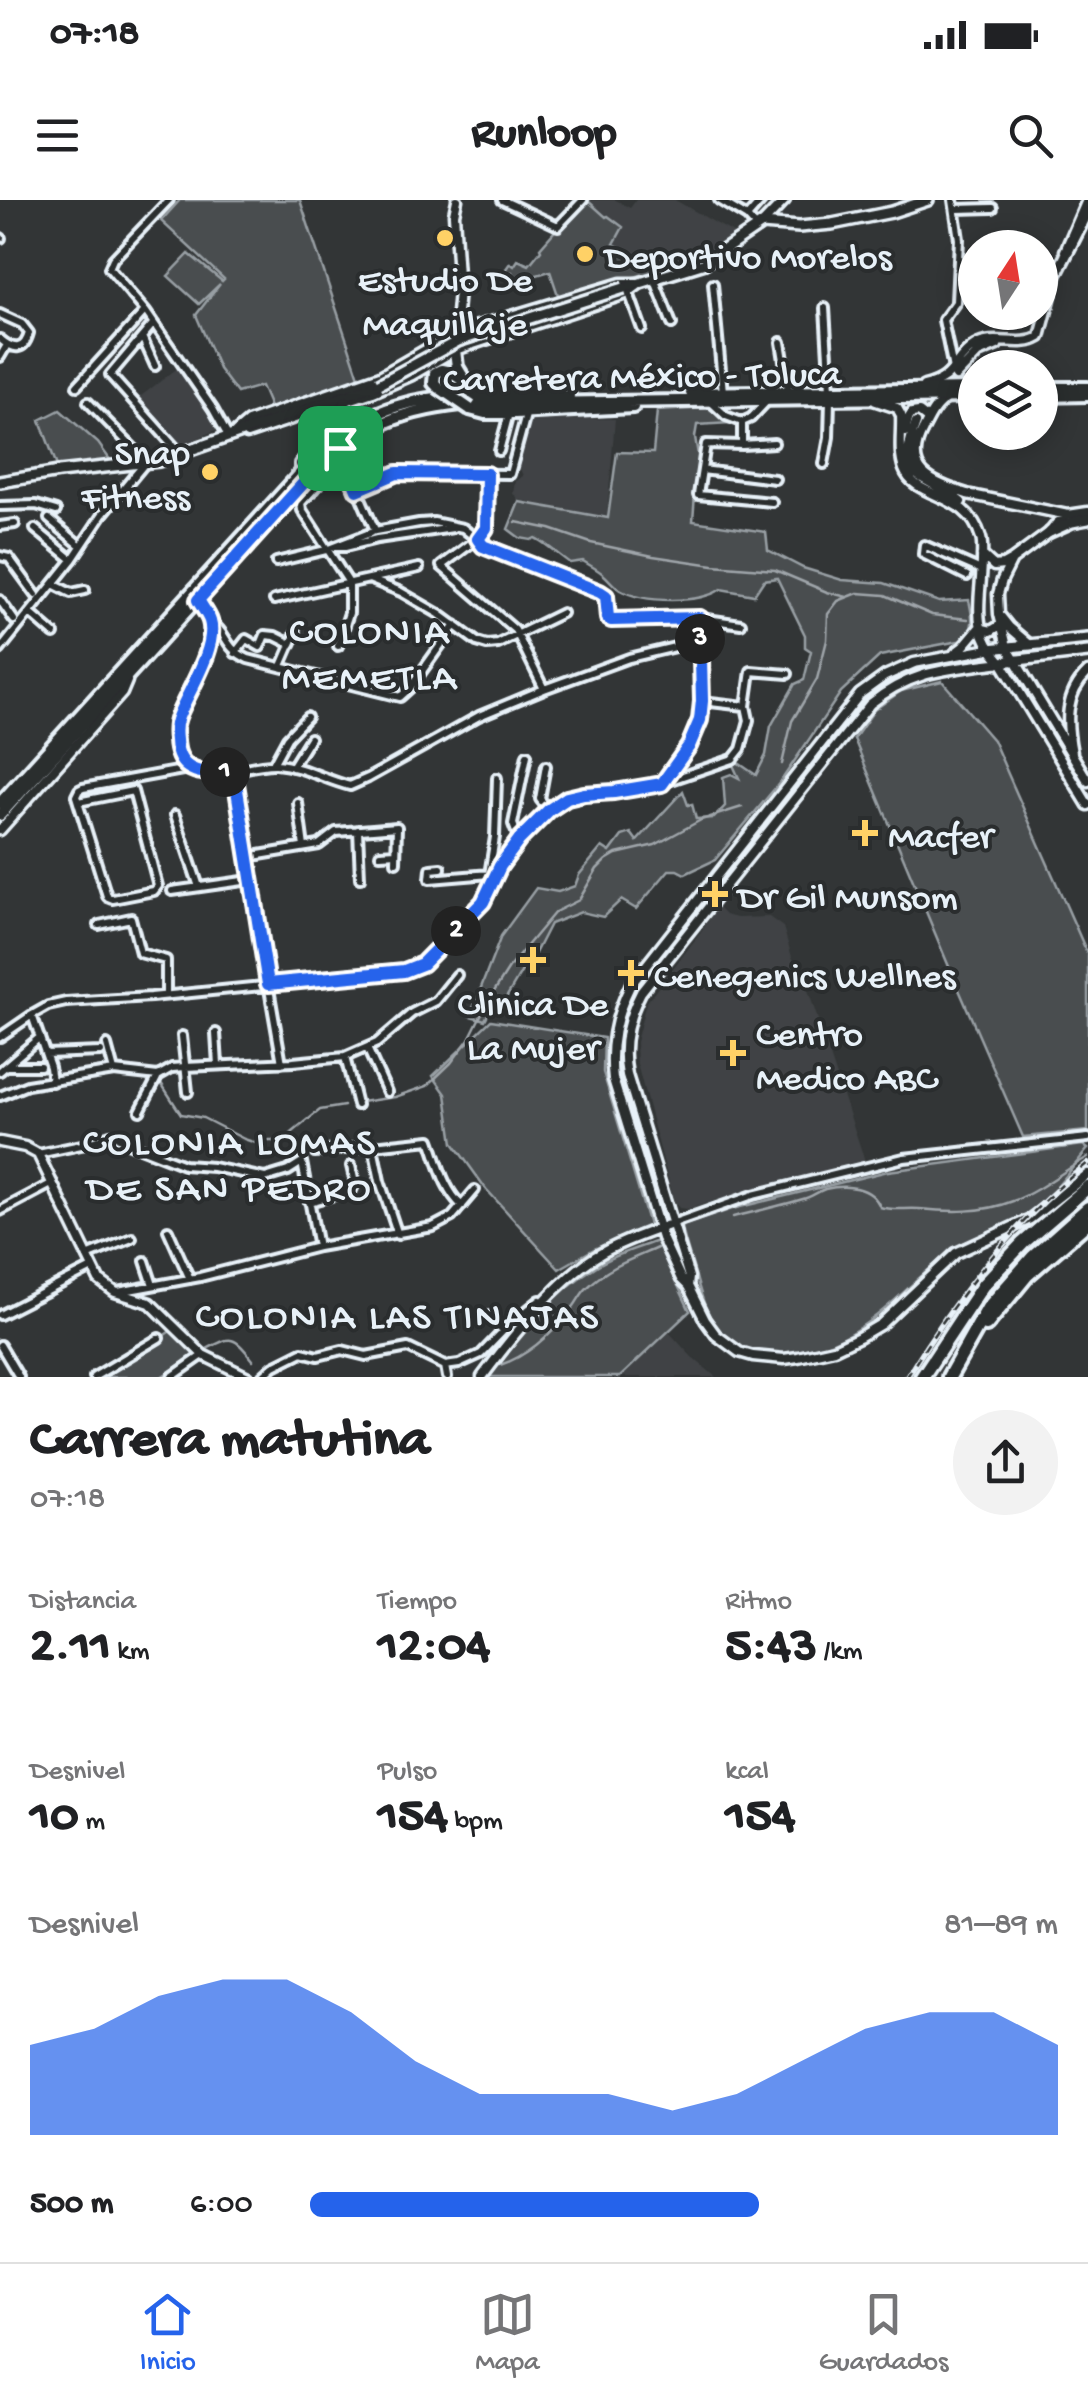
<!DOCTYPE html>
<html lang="es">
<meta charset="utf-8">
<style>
body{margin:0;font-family:"Gochi Hand",sans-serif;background:#f2f2f2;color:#202124;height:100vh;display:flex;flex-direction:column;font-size:38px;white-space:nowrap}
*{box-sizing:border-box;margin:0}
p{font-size:32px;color:#757577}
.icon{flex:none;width:55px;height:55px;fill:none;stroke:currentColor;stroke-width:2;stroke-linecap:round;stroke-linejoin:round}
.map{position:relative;height:1177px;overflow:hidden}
.side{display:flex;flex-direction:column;background:#fff;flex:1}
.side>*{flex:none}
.needle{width:65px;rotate:12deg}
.controls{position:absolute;left:958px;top:30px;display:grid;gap:20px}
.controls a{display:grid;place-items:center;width:100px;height:100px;border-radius:50%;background:#fff;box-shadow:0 5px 25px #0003;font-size:50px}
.pin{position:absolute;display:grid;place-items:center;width:85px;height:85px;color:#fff;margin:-42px;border-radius:20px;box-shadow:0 5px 15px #0006}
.km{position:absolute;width:50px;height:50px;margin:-25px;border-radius:50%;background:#222;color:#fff;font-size:28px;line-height:50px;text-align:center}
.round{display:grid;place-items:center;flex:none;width:105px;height:105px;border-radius:52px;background:#f2f2f2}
.headline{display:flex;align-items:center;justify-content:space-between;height:170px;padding:0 30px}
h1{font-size:55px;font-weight:700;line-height:75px}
.metrics{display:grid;grid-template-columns:repeat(3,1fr);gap:15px;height:170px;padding:10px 30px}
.metrics div{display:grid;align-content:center}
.metrics b{font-size:50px;font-weight:700}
.metrics small{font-size:28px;font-weight:400}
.metrics p{font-size:28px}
.chart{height:280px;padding:20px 30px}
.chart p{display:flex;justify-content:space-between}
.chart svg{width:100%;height:180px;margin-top:10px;fill:#2563eb;opacity:.7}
ul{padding:0 30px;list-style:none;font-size:32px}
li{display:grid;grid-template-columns:160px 120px 1fr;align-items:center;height:75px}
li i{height:25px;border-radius:12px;background:#2563eb}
.status{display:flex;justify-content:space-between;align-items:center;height:70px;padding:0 50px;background:#fff;direction:ltr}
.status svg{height:28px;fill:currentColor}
header{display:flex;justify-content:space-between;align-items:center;height:130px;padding:0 30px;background:#fff;font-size:45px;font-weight:700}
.menu{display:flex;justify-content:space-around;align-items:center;height:140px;border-top:2px solid #e0e0e0;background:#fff;font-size:28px;color:#757577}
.menu a{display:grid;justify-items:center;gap:5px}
.menu .active{color:#2563eb}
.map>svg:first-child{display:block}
.built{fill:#3f4244}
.green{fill:#494d4f;stroke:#989fa4;stroke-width:2.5}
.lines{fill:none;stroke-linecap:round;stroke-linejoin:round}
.stream{stroke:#9fa5aa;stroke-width:2.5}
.tertiary-tunnel{stroke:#4d5153;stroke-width:8;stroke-dasharray:8 4;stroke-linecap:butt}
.pedestrian-casing{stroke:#e8f1f8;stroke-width:12}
.minor-casing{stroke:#e8f1f8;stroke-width:14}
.tertiary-casing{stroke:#e8f1f8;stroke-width:15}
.secondary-casing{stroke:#e8f1f8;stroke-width:16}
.primary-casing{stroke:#e8f1f8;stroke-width:18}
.motorway-casing{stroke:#e8f1f8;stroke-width:20}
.pedestrian{stroke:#2a2d2e;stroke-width:5}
.minor{stroke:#2a2d2e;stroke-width:6}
.tertiary{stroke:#2a2d2e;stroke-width:8}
.secondary{stroke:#2a2d2e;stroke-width:9}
.primary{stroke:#2a2d2e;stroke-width:10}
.motorway{stroke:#2a2d2e;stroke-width:12}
.rail-casing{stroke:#e8f1f8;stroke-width:6}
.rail{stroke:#2a2d2e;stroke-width:2.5;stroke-dasharray:8;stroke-linecap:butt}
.secondary-bridge-casing{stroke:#e8f1f8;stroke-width:16;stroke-linecap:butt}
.primary-bridge-casing{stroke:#e8f1f8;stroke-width:18;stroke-linecap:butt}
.secondary-bridge{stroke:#2a2d2e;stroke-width:9}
.primary-bridge{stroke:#2a2d2e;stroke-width:10}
.route-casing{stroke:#fff;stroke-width:20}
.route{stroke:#2563eb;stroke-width:12}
.poi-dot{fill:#ffd166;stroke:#2a2d2e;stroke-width:4}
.labels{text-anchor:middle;stroke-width:8;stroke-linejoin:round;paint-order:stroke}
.poi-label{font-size:38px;fill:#e8f1f8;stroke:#2a2d2e;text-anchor:start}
.street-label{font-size:38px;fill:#e8f1f8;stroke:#2a2d2e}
.neighbourhood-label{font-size:40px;letter-spacing:2.5px;fill:#e8f1f8;stroke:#2a2d2e}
</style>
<div class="status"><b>07:18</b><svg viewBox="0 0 49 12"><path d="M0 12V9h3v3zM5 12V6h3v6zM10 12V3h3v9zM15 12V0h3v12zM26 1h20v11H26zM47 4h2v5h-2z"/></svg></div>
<header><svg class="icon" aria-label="menu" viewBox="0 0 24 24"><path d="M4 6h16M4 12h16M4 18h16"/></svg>Runloop<svg class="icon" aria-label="search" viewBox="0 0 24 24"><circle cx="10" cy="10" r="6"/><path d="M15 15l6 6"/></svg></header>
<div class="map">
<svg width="1088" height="1177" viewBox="0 0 1088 1177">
<rect width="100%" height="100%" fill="#323536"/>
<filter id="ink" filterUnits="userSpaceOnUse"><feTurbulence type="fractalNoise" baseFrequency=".01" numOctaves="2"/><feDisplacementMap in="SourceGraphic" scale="20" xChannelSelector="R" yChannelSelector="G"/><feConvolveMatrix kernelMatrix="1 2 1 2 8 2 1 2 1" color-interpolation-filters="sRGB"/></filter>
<g filter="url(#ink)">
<!-- built -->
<path class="built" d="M587,0H616L630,8L636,0H675L735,34L701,55L659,70L614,44L607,17Z
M179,167L208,204L220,228L180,247L137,199Z
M530,218L615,219L607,317L517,300V297L513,294L515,281L523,276L518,264Z
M721,700L719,709L725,715L737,718L769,717L783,727L792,757L804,778L865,961L774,983L688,1009L679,1008L674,1001L637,864L636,842L646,803L701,732Z
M668,1131L692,1157L716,1177H620Z"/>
<!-- green -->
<path class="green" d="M180,0H300L360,180L272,212L261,186L237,193L219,169L196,115L220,84L199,104L168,76L189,54L222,81L224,79L161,21Z
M582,0H587L606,17L608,16L623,27L614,44L659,70L559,98L550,71L514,82L512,72L503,73L510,63L514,66L518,60L529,65L541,50L540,48Z
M708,208L731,223L697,225L695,237L698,255L693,321L766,332L768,350L803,368L842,380L884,383L939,402L969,400C972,415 976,427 964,440L880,456L841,492L781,581L715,660L685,674L677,670H669L636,709L621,700L603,717L581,712L550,724L530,763L523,769L506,798L500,803L494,802L485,820L470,816L501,736L536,688L558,692L575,686L579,675L602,647L610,652L622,636L631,633L637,641L683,591L688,605L692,604L696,619L714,618L725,606L723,577L731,574L739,578L733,565L737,562L756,575L766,555L771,526L795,484L804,480L811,451L805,447V435L777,378L764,380L754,395L721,389C700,404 643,403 620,390C613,385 609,379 603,374C597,369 589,365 583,361L570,363C561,357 543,341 535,338L531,340L520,338L508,329L519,302L608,318L617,252L653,253L657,211Z
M60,210L98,243L111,261L58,269L40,220Z
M942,481L993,540L1088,755V931L1023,937L947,762L854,539L874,510L901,491Z
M491,820L604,838L603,872L649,1025L594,1049L559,1069L486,989L453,943L446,894L433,876Z
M1083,945L1088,949C1068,972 1047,1004 1020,1020C996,1035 967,1039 944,1057C914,1080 889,1110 856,1130C820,1153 755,1169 721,1133C706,1116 700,1092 694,1070C690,1056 684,1041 682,1026L732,1009L888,971Z
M657,1041L690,1111L620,1177H487C519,1135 553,1093 598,1065C616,1054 638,1048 657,1041Z
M175,1128L203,1155L169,1177H102Z"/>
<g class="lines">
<!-- stream -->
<path class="stream" d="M516,322L550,329L591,343L653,356L713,365L775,370L827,392L847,397
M782,564L792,521L817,479L827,440L828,414L838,401L858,393L885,395L932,415L968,419
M111,876L124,875
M161,883L181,914L203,918L244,939L259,944L268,941H282L320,910L344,906
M361,902L395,897L427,886L451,863L469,839L488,801L511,765L555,712L579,700L597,669L606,660L616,654L655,645L701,620L742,607
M733,1017C757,1011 780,1006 803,999C811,997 817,992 825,989C846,984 872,986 880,1007C894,1011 905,1008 919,1009C950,1012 983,1013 1013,1001C1040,991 1063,971 1088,957
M205,1150C232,1136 232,1134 253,1160
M500,1165C529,1156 555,1130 574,1106C579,1099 582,1092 588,1087C608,1067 632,1059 657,1048
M161,1177L192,1157"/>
<!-- tertiary-tunnel -->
<path class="tertiary-tunnel" d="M919,216L923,207L956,176"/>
<!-- pedestrian casing -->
<g class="pedestrian-casing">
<path id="pedestrian" d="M281,467L291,444"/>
</g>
<!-- minor casing -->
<g class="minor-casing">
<path id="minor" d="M169,0L113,59L109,68L146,112L213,209L228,236
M502,0L558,26L583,0
M719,0L747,17L757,28
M953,0L959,39L956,102L943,120L953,169
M956,9L993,8
M747,17L762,0
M0,38H1
M654,78L672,124
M713,84L723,192
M629,93L642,129
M825,108L830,190
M0,114L22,124L29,133C24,152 13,150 0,139
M153,124L110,175L180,253
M142,137L155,166
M781,142L789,191
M0,157L7,145
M77,186L145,111
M710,201L726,216L742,222L751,218L767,201
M742,245V222
M499,251L508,217
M342,254L375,330
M824,264L829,237L830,200
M702,270L775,279
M487,274L485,331L477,339L441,366L515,430L544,489
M357,290L397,273L510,274L526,215
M772,302L698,295L706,244L742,245L774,243
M0,306L36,305L56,311
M49,319L80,345
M0,326L15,324
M35,329L69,357
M337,347H345L377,339L453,328
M0,356L9,358L36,395
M276,362L326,350L375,331L419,323L434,322L463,328L489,349L599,392L606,396L608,418L611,419L700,418L741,424
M967,376L923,354L924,345L981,370
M369,379L401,392L439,414L477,442L487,445L498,444L562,413
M53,384L71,393L85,390
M0,400L14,420
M274,400L419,368
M198,401C203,409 210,418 210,428C210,454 197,478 186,501C183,507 177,515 176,522C171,541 178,568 199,572C225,578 250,563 276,564C303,566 325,580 350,586L368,578L479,516L544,489L629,458L700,441
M30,413L54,434
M212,423C229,435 223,447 248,459L400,497L410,488L455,425
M338,446L349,413V383L302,310L301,303L343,257
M0,450L72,360L102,315L145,263L139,254L88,202
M235,453L246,439L260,447L265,435L275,436L291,444L296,433
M702,501L745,506
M273,564L287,538L307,517
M546,566L540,599L549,610
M292,567L310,538
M234,571L250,680L282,863
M662,583L689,545L701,512L700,418
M78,602L133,591L158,686L154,691L113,699L108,697L107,696L76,596L79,590L83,588L188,569
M298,603L304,647
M175,615L199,687
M358,630L360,678
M519,640L513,624L527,555
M380,654L396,653
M247,657L319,645L336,632L397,627L396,662
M441,668L431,669L430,679L490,674
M489,675L495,637L497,578
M172,691L250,680
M99,725L131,718L140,753L166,760V795
M32,815L50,867L52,882
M216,833L218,865
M182,836L188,892
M0,837L32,815L48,806L66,802L151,797L384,774L404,771L422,764L483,702L500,666L519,640L549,610L567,598L662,583L733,559L741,549L749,520L746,506L751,471L788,474
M107,845L114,871
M367,848L387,892
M46,854L101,852
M345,857L357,905
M6,866H40
M0,871L40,837
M0,896L27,885L114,871L158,876L172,868L185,867L293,862L345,857L377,843L412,813L436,801L457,775
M140,911L158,876
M373,947L380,981L398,1035
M315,952L430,940C439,964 443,988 462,1006
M38,954L86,944L110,935L116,936L125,942L184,965L213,967L265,978L288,971L302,962L318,1047
M309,1002L352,990L355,983L351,966
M0,1011L53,983
M674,1023L753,995L904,958L1088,938
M168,1030L190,1079
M87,1056L132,1038
M145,1061L153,1085
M118,1092L200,1077L318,1047L433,1027L452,1017L475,990
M0,1115L92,1068
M490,1116L503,1131
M0,1145L19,1177
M445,1166L447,1177
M94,1177L159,1138
M172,1177L203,1155
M262,1177L274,1166L302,1152L318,1156L342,1150L366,1156L408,1148L445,1166L459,1164L481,1154L508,1126L540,1100"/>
</g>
<!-- tertiary casing -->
<g class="tertiary-casing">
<path id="tertiary" d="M762,24L785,0
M1065,51L1087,0
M455,135L459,91L454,14L457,0
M956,176L978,153L997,145
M924,186C957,179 952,160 975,146C994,134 1020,149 1040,137L1058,69
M946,199C934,206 929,218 923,230C901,271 932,283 967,294L1068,315L1088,312
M876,201L897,208L901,215C902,232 898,253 904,269C915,300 968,291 981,338C983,344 982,354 982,361C981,403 969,427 1001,462L1088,605
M916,223C893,283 924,272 961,302
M236,232L248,222L380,176L427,149L471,128L621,83H636
M905,232L908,219L912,213L919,212L928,219
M247,234L373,192L412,175L455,150L626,94L638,85
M1068,315L1057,323L1050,332L1012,360L1002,380L998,394L999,414L1007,447L1088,581
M982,355L994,366L1003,365L1012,360
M1001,417L1009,427L1030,445
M989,449L914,463L885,476L860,494L630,786C615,816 609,845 613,879L662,1038L681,1079L688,1086L705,1120L716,1135L739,1152L753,1156L784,1159L798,1157L834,1149L859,1137L881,1124L956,1053L1030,1019L1088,974
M955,453L963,447L979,428L991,431L1002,424
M1072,553C1066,522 1064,495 1088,472
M0,630L122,493L127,481
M0,942L25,947L38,954L99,1080L115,1092L150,1103L203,1155L248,1177
M688,1086L689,1077L627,875C621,846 627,819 641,792L870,504C913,469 948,470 1001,462
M482,1177C511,1138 554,1083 595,1057C619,1042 648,1033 674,1023"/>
</g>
<!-- secondary casing -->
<g class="secondary-casing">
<path id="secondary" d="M1058,71L1088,12
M624,88L705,63L762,24L799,27L832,24L892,12L928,0
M0,282L59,272L159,261L379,184
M1050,332L1072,322L1088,319
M989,449L1088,439
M1001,462L1088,452"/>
</g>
<!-- primary casing -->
<g class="primary-casing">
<path id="primary" d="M455,150L457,167L463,177
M509,185L538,188L551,191
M438,187L434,183L435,173L441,170L451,172L466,183L516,189
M1040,188H1088
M691,193L975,189
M1040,196L1088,195
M470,209L485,213H515L633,207
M301,264L333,230L346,201
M0,603L309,264C328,247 347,228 370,217C430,187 504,196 569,196
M0,615L309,277C358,231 393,211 461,204L975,197"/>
</g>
<!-- motorway casing -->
<g class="motorway-casing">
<path id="motorway" d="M986,1125L1027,1075L1088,1022
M922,1177L983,1085L1023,1043L1088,987
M949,1177L988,1108L1033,1057L1088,1008"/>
</g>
<!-- pedestrian -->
<use href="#pedestrian" class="pedestrian"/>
<!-- minor -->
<use href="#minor" class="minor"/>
<!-- tertiary -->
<use href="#tertiary" class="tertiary"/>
<!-- secondary -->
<use href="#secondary" class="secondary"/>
<!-- primary -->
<use href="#primary" class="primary"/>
<!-- motorway -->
<use href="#motorway" class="motorway"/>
<!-- rail casing -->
<g class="rail-casing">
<path id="rail" d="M907,1177C956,1096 1014,1022 1088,963"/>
</g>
<!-- rail -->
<use href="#rail" class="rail"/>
<!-- secondary-bridge casing -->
<g class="secondary-bridge-casing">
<path id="secondary-bridge" d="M379,184L458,141L624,88"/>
</g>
<!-- primary-bridge casing -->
<g class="primary-bridge-casing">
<path id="primary-bridge" d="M438,187L470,209"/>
</g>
<!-- secondary-bridge -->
<use href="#secondary-bridge" class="secondary-bridge"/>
<!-- primary-bridge -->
<use href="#primary-bridge" class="primary-bridge"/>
</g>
</g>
<g class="lines" filter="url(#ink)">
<!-- route casing -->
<g class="route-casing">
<path id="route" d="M340,248L357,290L397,273L487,274L486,328L478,339L483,346L600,392L606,396L608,418L611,420L700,418L702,501L700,520L689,546L662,584L614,592L584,594L567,598L549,610L519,640L500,666L483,702L422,764L404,771L268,784L234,571C207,575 177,576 176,540C175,532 175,524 178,517C187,493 218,447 210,421C208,414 201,406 198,400L309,277Z"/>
</g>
<!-- route -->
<use href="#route" class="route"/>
</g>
<!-- markers -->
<g class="poi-dot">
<circle cx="445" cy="38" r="10"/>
<circle cx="585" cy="54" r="10"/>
<circle cx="210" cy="272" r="10"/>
<path d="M860 618h10v10h10v10h-10v10h-10v-10h-10v-10h10z"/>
<path d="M710 679h10v10h10v10h-10v10h-10v-10h-10v-10h10z"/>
<path d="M528 745h10v10h10v10h-10v10h-10v-10h-10v-10h10z"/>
<path d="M626 758h10v10h10v10h-10v10h-10v-10h-10v-10h10z"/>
<path d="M728 838h10v10h10v10h-10v10h-10v-10h-10v-10h10z"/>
</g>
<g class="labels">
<!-- poi labels -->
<g class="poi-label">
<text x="605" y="67">Deportivo Morelos</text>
<text x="445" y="90" text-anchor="middle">Estudio De<tspan x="445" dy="44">Maquillaje</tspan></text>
<text x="190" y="263" text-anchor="end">Snap<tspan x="190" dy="44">Fitness</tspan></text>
<text x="888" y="646">Macfer</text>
<text x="738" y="707">Dr Gil Munsom</text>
<text x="654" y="786">Cenegenics Wellnes</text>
<text x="533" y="814" text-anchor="middle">Clinica De<tspan x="533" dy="44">La Mujer</tspan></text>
<text x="756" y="844">Centro<tspan x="756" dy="44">Medico ABC</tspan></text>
</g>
<!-- street labels -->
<g class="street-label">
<text transform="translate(642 174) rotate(-1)" y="13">Carretera México - Toluca</text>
</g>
<!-- neighbourhood labels -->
<g class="neighbourhood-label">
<text x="370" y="442">COLONIA<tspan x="370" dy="46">MEMETLA</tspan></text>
<text x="230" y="953">COLONIA LOMAS<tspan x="230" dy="46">DE SAN PEDRO</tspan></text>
<text x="398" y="1127">COLONIA LAS TINAJAS</text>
</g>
</g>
</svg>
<div class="controls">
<a><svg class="needle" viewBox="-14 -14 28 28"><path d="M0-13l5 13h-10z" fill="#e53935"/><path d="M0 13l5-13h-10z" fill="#757577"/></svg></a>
<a><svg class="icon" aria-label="layers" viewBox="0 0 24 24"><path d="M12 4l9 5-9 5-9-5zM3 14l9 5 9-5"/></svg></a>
</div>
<div class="pin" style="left:340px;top:248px;background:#1e9e55"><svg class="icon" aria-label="arrive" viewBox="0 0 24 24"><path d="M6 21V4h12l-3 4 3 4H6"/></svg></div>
<b class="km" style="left:225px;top:572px">1</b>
<b class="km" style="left:456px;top:731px">2</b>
<b class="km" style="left:700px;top:439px">3</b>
</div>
<section class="side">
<div class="headline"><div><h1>Carrera matutina</h1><p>07:18</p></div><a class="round"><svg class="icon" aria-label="share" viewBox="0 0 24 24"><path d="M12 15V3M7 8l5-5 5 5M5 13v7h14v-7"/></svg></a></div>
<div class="metrics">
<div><p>Distancia</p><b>2.11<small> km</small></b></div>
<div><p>Tiempo</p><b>12:04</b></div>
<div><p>Ritmo</p><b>5:43<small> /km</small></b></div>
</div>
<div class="metrics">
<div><p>Desnivel</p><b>10<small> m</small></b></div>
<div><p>Pulso</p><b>154<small> bpm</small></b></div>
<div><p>kcal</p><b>154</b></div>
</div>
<div class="chart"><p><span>Desnivel</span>81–89 m</p>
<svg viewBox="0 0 160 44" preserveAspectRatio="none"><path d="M0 44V22L10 18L20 10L30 6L40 6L50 14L60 26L70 34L80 34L90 34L100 38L110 34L120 26L130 18L140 14L150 14L160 22V44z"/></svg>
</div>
<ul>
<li><b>500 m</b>6:00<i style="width:60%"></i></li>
</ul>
</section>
<nav class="menu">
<a class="active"><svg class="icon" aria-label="home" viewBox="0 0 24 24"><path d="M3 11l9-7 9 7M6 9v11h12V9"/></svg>Inicio</a>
<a><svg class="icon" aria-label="map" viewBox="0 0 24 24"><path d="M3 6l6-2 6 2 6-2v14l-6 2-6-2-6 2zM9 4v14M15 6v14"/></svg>Mapa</a>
<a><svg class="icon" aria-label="saved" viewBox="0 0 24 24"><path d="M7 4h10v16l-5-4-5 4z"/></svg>Guardados</a>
</nav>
